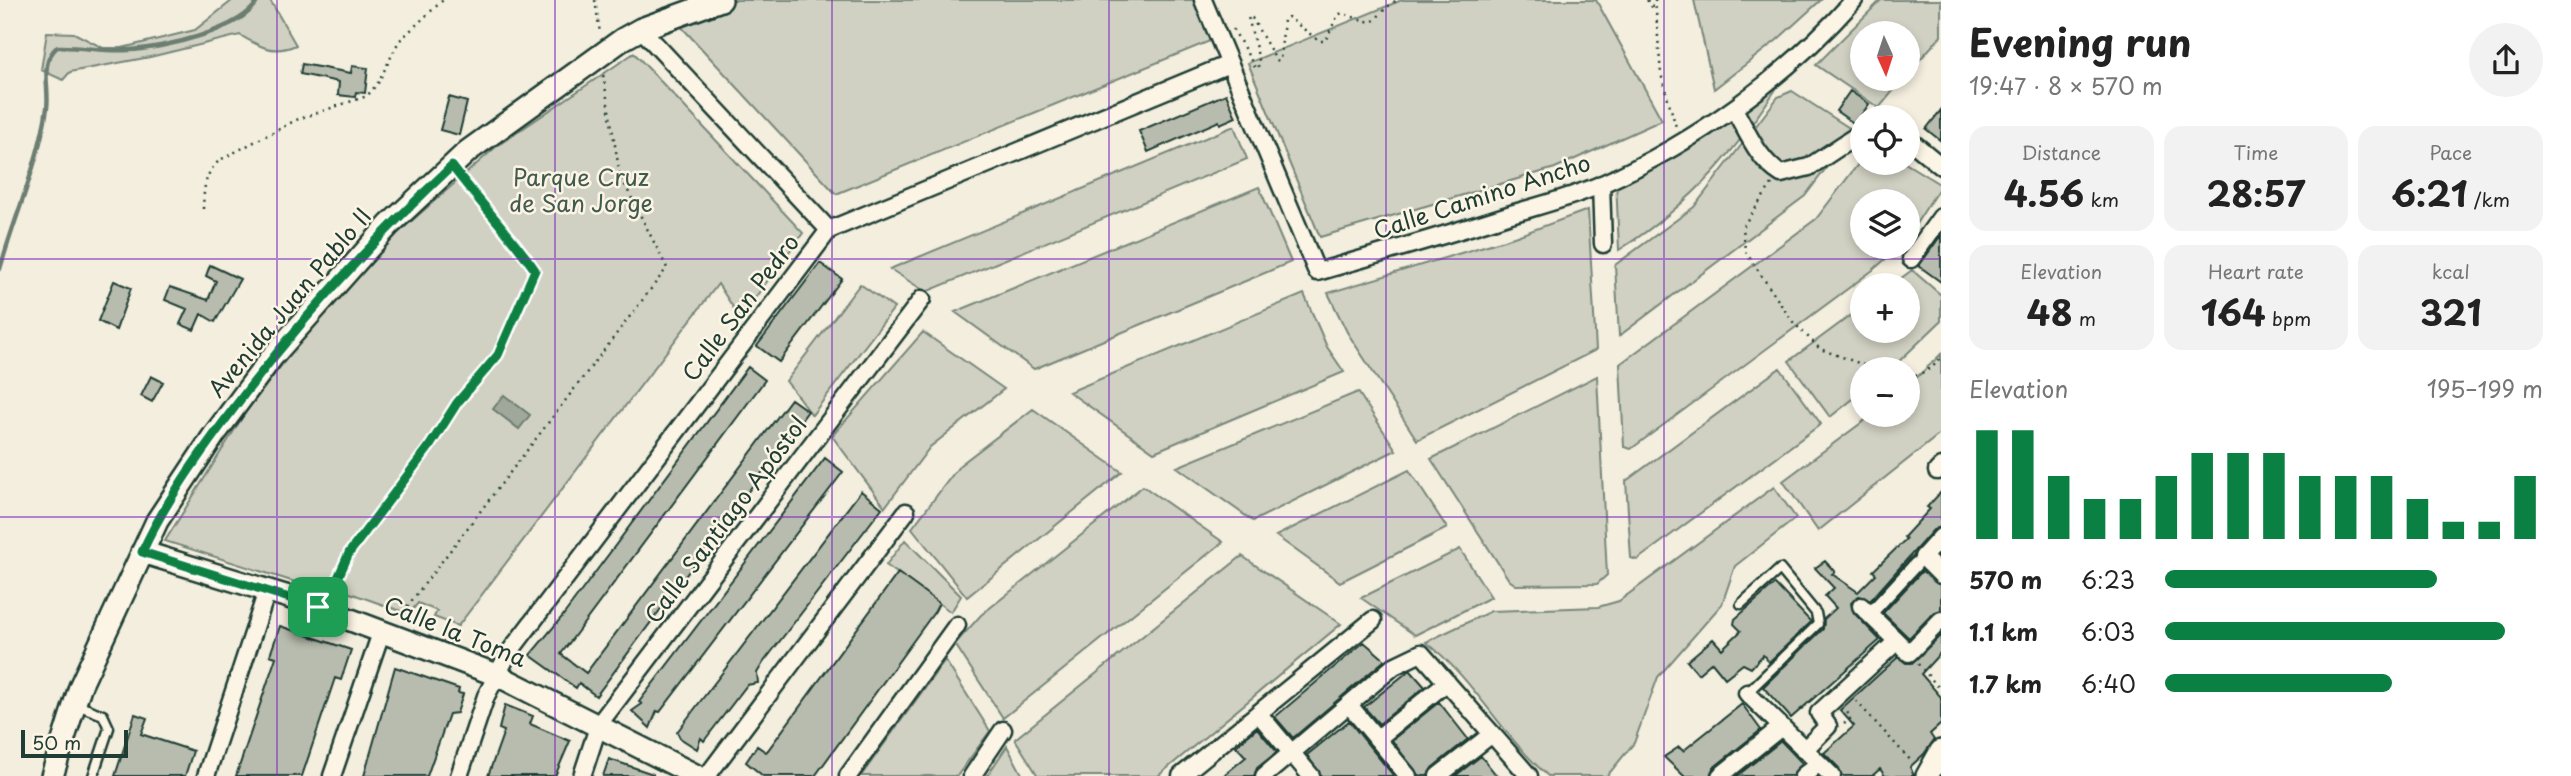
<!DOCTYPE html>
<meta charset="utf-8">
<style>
body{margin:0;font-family:"Playpen Sans",sans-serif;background:#f2f2f2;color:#222;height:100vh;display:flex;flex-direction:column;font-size:26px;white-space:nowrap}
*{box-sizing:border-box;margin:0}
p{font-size:23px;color:#767676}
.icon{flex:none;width:38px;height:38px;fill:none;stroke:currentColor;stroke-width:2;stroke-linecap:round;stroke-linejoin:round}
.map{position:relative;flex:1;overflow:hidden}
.drawer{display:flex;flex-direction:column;background:#fff;width:630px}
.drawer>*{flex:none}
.needle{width:46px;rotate:177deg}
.fabs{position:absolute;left:1850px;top:21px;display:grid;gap:14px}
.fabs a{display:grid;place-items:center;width:70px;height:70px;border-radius:50%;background:#fff;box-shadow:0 4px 10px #0003;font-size:35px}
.scale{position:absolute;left:21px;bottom:18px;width:107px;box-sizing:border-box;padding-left:7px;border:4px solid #1f3d34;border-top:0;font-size:19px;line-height:24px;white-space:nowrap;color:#1f3d34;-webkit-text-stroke:5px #fcf5e5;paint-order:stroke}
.pin{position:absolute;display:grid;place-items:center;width:60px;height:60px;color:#fff;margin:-30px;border-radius:14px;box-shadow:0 4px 10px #0006}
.round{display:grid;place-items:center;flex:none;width:74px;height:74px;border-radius:37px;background:#f2f2f2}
.headline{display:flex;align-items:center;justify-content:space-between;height:119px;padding:0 28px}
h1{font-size:38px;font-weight:700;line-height:52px}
.figures{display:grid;grid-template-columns:repeat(3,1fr);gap:10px;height:119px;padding:7px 28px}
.figures div{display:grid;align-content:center;border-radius:18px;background:#f2f2f2;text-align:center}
.figures b{font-size:35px;font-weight:700}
.figures small{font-size:19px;font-weight:400}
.figures p{font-size:19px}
.chart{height:196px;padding:14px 28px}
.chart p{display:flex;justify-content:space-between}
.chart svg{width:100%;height:126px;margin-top:7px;stroke:#0b8043;stroke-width:6}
ul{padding:0 28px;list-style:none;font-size:23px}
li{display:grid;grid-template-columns:112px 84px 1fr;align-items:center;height:52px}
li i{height:18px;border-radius:9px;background:#0b8043}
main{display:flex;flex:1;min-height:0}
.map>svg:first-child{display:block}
.green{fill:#d0d1c2;stroke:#78877b;stroke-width:2}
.water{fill:#a0a89b;stroke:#6c7d72;stroke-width:2}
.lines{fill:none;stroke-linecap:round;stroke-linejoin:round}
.stream{stroke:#6c7d72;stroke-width:4.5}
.building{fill:#b8bcae;stroke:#1f3d34;stroke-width:2}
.service-casing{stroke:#1f3d34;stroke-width:13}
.pedestrian-casing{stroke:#1f3d34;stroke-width:18}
.minor-casing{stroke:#1f3d34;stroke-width:21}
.tertiary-casing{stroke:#1f3d34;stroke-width:26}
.path{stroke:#1f3d34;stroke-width:2.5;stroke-dasharray:2 5;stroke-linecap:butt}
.service{stroke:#fcf5e5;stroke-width:8}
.pedestrian{stroke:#fcf5e5;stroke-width:12}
.minor{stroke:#fcf5e5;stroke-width:16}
.tertiary{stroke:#fcf5e5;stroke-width:21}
.route-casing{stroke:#fff;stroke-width:14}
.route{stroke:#0b8043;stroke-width:9}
.grid{fill:none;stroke:#7b2cbf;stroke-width:2;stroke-opacity:0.55}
.labels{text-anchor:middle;stroke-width:5;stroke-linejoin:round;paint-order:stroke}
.park-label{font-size:23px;fill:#425b50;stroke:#fcf5e5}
.street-label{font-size:23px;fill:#1f3d34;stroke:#fcf5e5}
</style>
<main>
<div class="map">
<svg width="1941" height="776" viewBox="0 0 1941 776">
<rect width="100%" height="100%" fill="#f3eede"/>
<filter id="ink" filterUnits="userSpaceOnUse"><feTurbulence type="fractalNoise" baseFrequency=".0143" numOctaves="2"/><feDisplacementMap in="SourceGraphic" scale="14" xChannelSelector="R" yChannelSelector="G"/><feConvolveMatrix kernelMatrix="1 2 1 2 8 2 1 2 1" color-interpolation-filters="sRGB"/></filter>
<g filter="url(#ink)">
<!-- green -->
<path class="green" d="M233,0H270L296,45C273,55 260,47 240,35L150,57L70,72L63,80L41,70L47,32L74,33L103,48H122L195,30Z
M726,0H1194L1210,41L836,194L677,22Z
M1402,0H1596L1662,120L1555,168L1320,237L1248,63Z
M1694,0H1821L1777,40L1714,89Z
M1881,0H1941V36L1908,73V33H1862V79H1903L1879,108L1816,65Z
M634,53L803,233L740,318L718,284L458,626L434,617L437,611L418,603L409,614L339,589L336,595L165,541L247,410L316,321L398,233L497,146Z
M1784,77C1736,151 1695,202 1619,250L1616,180Z
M1792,91L1854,131L1805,196L1619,336L1615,265L1694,207L1778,97Z
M1234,126L1247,159L926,292L890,269Z
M1862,159V163H1905L1941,185L1908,236V201H1862V247L1898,248L1873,270L1631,449L1624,447L1620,364L1816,219Z
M1259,187L1291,262L1034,369L955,312Z
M1588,210L1596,350L1417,440L1347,332L1328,293L1514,237Z
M1912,270L1941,295V321L1891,369H1862V392L1830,417L1789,361L1862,307V331H1908V285H1892Z
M860,284L894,308L812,415L786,381Z
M1304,294L1327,347L1344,372L1154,452L1069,392Z
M923,332L1004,389L930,447L885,507L832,436Z
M1941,354V433L1818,531L1783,481L1872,415H1908V386Z
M1780,368L1821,424L1637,560L1631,558L1626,481Z
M1597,376L1607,575L1597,584L1516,585L1509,580L1431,459Z
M1358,392L1396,450L1253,521L1177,467Z
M1033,409L1122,472L967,597L912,528L960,465Z
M1409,470L1447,528L1340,582L1276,536Z
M1143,486L1223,542L1003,718L955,644L981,615Z
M1774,487L1796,518L1735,566L1722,604L1658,677L1634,743L1607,776H1548C1502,736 1474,679 1426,642L1491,611L1598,607L1619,601Z
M905,540L961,596L951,612L886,565Z
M1460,549L1491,597L1415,635L1361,598Z
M1242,556L1341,624L1158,776H1038L1015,739Z
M945,660L990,731L957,776H861Z
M1007,746L1023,776H987Z"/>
<!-- water -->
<path class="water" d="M504,395L530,415L519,429L493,409Z"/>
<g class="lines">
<!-- stream -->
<path class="stream" d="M0,269C15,216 39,162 47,108C50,86 39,63 57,47C81,46 105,52 129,50C160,49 244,30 258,0"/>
</g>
<!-- building -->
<path class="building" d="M302,64L351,73L352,66L368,68L365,93L356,92L355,97L338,95L339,82L300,74Z
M1850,91L1869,104L1855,124L1836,111Z
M1226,94L1236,117L1220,124L1219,121L1148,152L1139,131Z
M449,97L467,102L459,135L440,130Z
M1941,110V141L1926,129Z
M1941,235V282L1919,266Z
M820,263L842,279L779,362L757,346Z
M210,265L240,279L215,322L201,314L194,330L180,324L187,309L165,300L170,287L208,300L216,281L206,276Z
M114,281L131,288L116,330L98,321Z
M748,367L765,380L561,654L586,673L791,399L808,411L596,696L579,683L576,688L530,655L562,617Z
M151,376L163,382L152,402L141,396Z
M825,458L843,472L660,712L657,711L650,728L632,711L642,704L639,702Z
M861,491L882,508L763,663L757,673L758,683L747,685L707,737L704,741L701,738L697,749L680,738L677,732Z
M1941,492V527L1933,530L1870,601L1859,596L1851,603L1854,613L1880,640L1791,718L1763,687L1823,629L1824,619L1836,608L1825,596L1834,588L1815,568L1825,561L1835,572L1832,574L1858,592L1876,574L1873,571L1906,539L1904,537L1930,509L1927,507Z
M1922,571L1941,585V610L1933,613L1909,638L1883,613Z
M898,573L939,603L935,611L815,776H763L746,762L757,746L766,752L768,750Z
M1775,584L1811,622L1769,662L1763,655L1751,668L1743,664L1725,678L1712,662L1698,674L1687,661L1713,639L1722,649L1741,631L1734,624L1735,619Z
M280,626L351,650L341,680L335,678L302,776H236L276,657L270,655Z
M1941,635V652L1921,674L1941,697V724L1930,734L1934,740L1924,754L1910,767L1914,776H1885L1880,769L1872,776H1842L1839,768L1824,753L1854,726L1840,710L1898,657L1906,663H1912Z
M1364,642L1385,660L1293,738L1275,717Z
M395,667L459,689L458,693L463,694L457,713L449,714L427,776H364Z
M1410,670L1425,687L1379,724L1364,707Z
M1439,702L1468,739L1432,768L1428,776H1418L1392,740Z
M1742,704L1761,730L1713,768L1710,776H1684L1664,757L1679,747L1683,751Z
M505,705L533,716L530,724L570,741L555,776H488L504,731L499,729Z
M135,714L147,718L141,734L193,751L185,776H115Z
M1349,721L1369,746L1394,776H1321L1307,755Z
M1257,728L1277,752L1257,768L1254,776H1223L1246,757L1236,746Z
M1781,741L1802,763L1793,776H1737Z
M1481,756L1497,776H1455Z
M609,759L653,774V776H603Z"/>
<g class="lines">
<!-- service casing -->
<g class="service-casing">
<path id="service" d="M1741,604L1780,569L1816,613L1818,624L1747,693
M77,705L103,715L109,728L93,776"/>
</g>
<!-- pedestrian casing -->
<g class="pedestrian-casing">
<path id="pedestrian" d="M1869,615L1916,564"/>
</g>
<!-- minor casing -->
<g class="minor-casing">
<path id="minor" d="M1203,0L1317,272C1382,253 1447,235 1511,214C1541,205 1573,197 1602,184C1698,141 1785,78 1854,0
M641,29L829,230
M1734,109C1747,131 1758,160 1781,174L1809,167L1862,132
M1908,139L1941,166
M1601,184L1603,244
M1911,259L1941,217
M1937,471L1941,467
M1941,537L1923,557L1941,575
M1861,606L1909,653L1941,620
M1747,693L1832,776
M1350,706L1408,776
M1258,713L1311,776
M1377,739L1447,682
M1804,750L1828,726L1819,713L1896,642
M206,776L267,591
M332,776L382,630
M459,776L486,696L508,654L829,230L1229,64
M582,776L599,724L922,299
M707,776L906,512
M848,776L957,625
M972,776L1003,730
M1181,776L1373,620
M1264,776L1394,666L1421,653L1529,776
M1438,776L1492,734
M1720,776L1780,728
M1803,776L1819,763"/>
</g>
<!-- tertiary casing -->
<g class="tertiary-casing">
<path id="tertiary" d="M142,552L295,599L497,675L697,776
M52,776L80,687L157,521L214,435L272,357L389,225L468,151L623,39L641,29L721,0
M1927,776L1941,751"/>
</g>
<!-- path -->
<path class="path" d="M595,0L600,33
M1647,0L1655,11
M1655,0L1661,74L1676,127
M1233,29L1256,69L1260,64L1248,17L1252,18L1276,60L1280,61L1284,20L1288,17L1319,41H1325L1338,15L1342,13C1386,29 1365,21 1397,0
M1772,184L1743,226L1745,251L1792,321L1820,349L1875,369
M203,209C204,188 204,174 220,160L296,120L367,96L378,83L399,41L443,0
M1908,377C1923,373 1936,369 1941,354
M328,593L349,553L429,447L457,403L498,355L535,270C513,238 485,210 461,179
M403,612L667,268L620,175L603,74
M1918,664L1941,690
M1856,701L1913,763
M1844,724L1851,718L1845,709"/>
<!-- service -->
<use href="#service" class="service"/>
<!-- pedestrian -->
<use href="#pedestrian" class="pedestrian"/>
<!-- minor -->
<use href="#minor" class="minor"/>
<!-- tertiary -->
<use href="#tertiary" class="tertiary"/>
</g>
</g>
<g class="lines" filter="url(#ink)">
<!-- route casing -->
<g class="route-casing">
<path id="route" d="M452,166C479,202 510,234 535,270L498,355L457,403L429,447L349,553L337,580L318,607L142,552C165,502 198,456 231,412C297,323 371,242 452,166Z"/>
</g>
<!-- route -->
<use href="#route" class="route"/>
</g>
<!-- grid -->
<path class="grid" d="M277,0V776M555,0V776M832,0V776M1109,0V776M1386,0V776M1664,0V776M0,259H1941M0,517H1941"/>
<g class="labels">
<!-- park labels -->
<g class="park-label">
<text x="581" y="186">Parque Cruz<tspan x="581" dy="26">de San Jorge</tspan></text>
</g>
<!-- street labels -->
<g class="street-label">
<text transform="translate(1482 197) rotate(-18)" y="8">Calle Camino Ancho</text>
<text transform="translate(290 303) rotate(-50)" y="8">Avenida Juan Pablo II</text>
<text transform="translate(741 308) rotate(-53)" y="8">Calle San Pedro</text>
<text transform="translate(726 520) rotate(-53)" y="8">Calle Santiago Apóstol</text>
<text transform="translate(455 632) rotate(22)" y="8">Calle la Toma</text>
</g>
</g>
</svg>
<div class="fabs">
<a><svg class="needle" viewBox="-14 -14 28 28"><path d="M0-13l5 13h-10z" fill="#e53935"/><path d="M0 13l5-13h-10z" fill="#767676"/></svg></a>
<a><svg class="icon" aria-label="locate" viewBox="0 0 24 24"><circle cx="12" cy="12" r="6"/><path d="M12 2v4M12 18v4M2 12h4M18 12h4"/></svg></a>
<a><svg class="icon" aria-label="layers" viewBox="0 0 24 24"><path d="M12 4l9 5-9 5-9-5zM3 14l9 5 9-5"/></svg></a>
<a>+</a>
<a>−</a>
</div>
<div class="scale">50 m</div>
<div class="pin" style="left:318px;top:607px;background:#1e9e55"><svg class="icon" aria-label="arrive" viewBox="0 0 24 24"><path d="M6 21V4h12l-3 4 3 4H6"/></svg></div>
</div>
<section class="drawer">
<div class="headline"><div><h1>Evening run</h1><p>19:47 · 8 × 570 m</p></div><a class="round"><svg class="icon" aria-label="share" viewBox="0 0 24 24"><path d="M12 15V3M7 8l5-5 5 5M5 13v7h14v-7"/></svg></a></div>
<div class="figures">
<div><p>Distance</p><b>4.56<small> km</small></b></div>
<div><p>Time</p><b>28:57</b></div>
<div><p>Pace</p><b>6:21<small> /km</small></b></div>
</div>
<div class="figures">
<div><p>Elevation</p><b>48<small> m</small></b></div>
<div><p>Heart rate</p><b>164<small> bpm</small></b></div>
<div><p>kcal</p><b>321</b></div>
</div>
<div class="chart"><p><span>Elevation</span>195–199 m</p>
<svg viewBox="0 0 160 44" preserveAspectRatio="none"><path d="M5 44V6M15 44V6M25 44V22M35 44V30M45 44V30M55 44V22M65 44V14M75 44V14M85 44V14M95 44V22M105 44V22M115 44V22M125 44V30M135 44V38M145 44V38M155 44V22"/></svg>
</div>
<ul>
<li><b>570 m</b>6:23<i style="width:72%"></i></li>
<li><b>1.1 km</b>6:03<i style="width:90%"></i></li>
<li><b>1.7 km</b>6:40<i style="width:60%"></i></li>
</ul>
</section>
</main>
